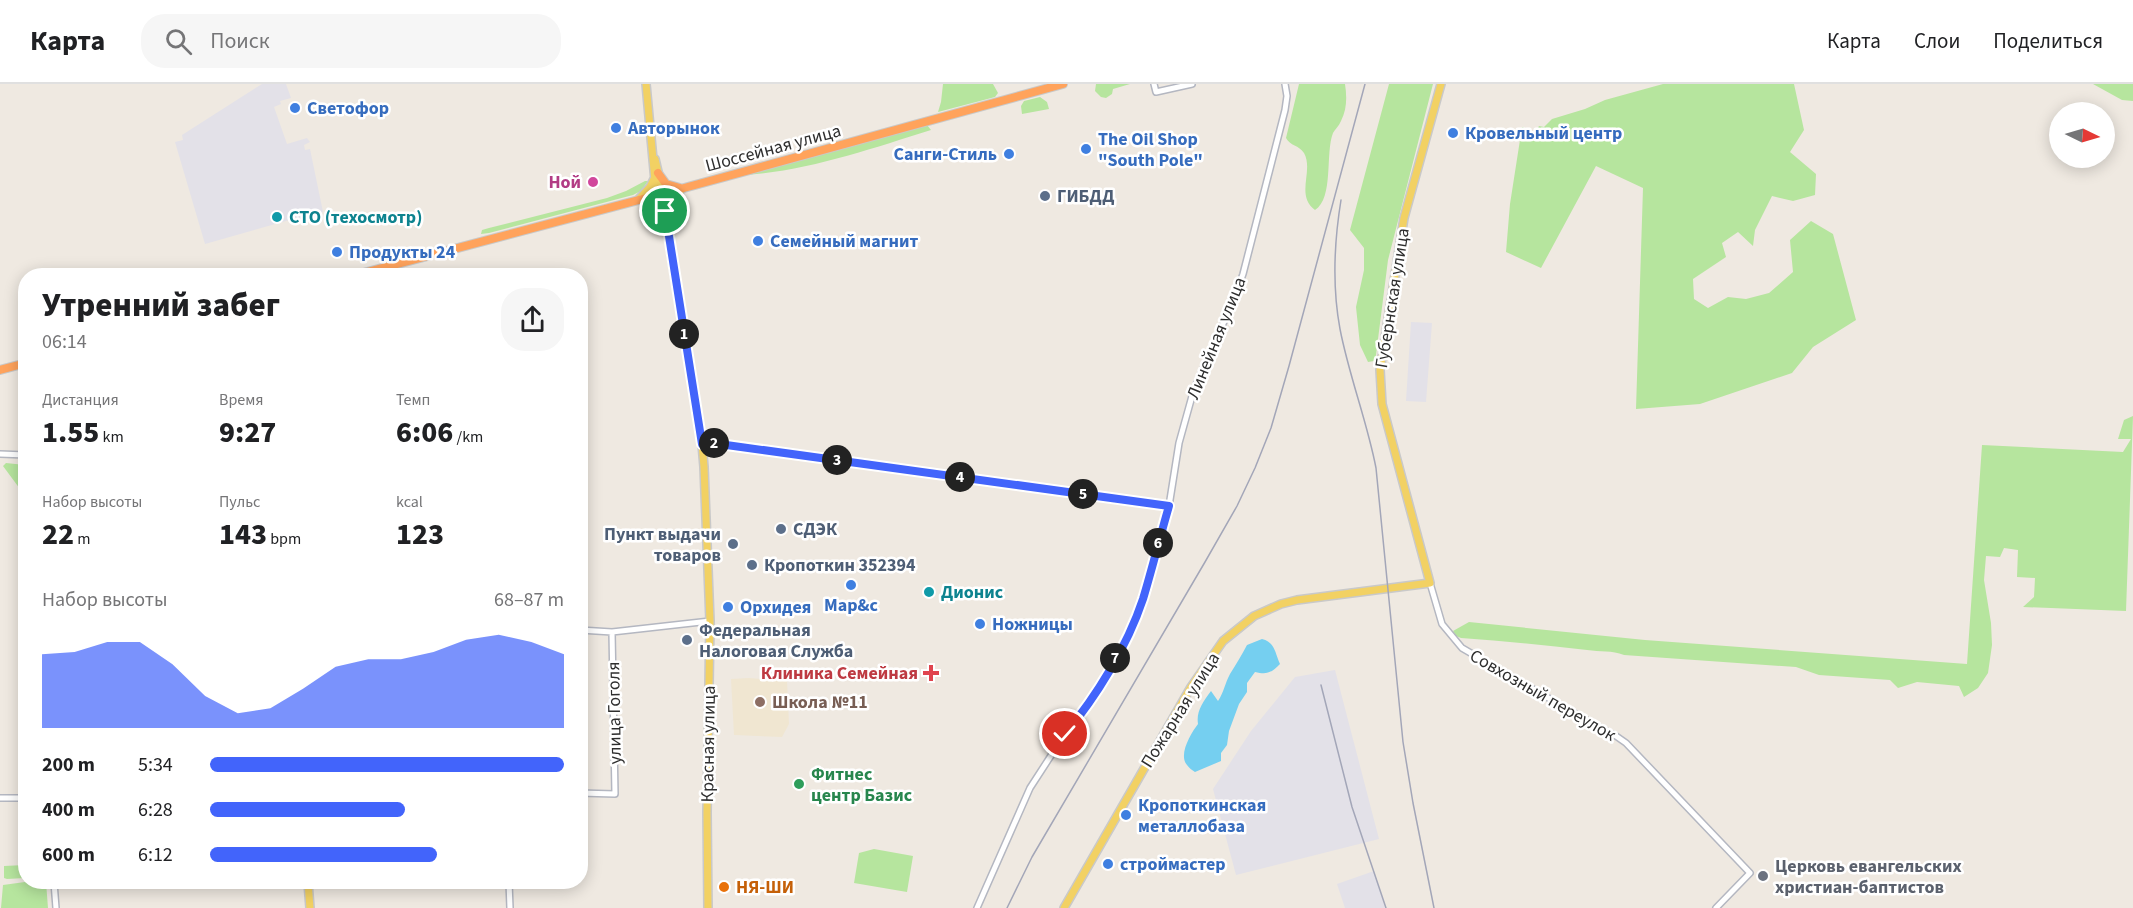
<!DOCTYPE html>
<html lang="ru">
<meta charset="utf-8">
<style>
body{margin:0;font-family:"Source Sans 3",sans-serif;background:#f6f6f6;color:#202124;height:100vh;display:flex;flex-direction:column;font-size:22px;white-space:nowrap}
*{box-sizing:border-box;margin:0}
p{font-size:20px;color:#757577}
.icon{flex:none;width:33px;height:33px;fill:none;stroke:currentColor;stroke-width:2;stroke-linecap:round;stroke-linejoin:round}
.map{position:relative;flex:1;overflow:hidden}
.details{position:absolute;left:18px;top:184px;width:570px;height:621px;display:flex;flex-direction:column;background:#fff;border-radius:24px;box-shadow:0 3px 15px #0003}
.details>*{flex:none}
.needle{width:39px;rotate:95deg}
.tools{position:absolute;left:2049px;top:18px;display:grid;gap:12px}
.tools a{display:grid;place-items:center;width:66px;height:66px;border-radius:50%;background:#fff;box-shadow:0 3px 15px #0003;font-size:30px}
.pin{position:absolute;display:grid;place-items:center;width:51px;height:51px;color:#fff;margin:-26px;border:3px solid #fff;border-radius:50%;box-shadow:0 2px 6px #0007}
.km{position:absolute;width:30px;height:30px;margin:-15px;border-radius:50%;background:#222;color:#fff;font-size:16px;line-height:30px;text-align:center}
.round{display:grid;place-items:center;flex:none;width:63px;height:63px;border-radius:24px;background:#f6f6f6}
.headline{display:flex;align-items:center;justify-content:space-between;height:102px;padding:0 24px}
h1{font-size:33px;font-weight:800;line-height:45px}
.metrics{display:grid;grid-template-columns:repeat(3,1fr);gap:9px;height:102px;padding:6px 24px}
.metrics div{display:grid;align-content:center}
.metrics b{font-size:30px;font-weight:800}
.metrics small{font-size:16px;font-weight:400}
.metrics p{font-size:16px}
.chart{height:168px;padding:12px 24px}
.chart p{display:flex;justify-content:space-between}
.chart svg{width:100%;height:108px;margin-top:6px;fill:#4264fb;opacity:.7}
ul{padding:0 24px;list-style:none;font-size:20px}
li{display:grid;grid-template-columns:96px 72px 1fr;align-items:center;height:45px}
li i{height:15px;border-radius:8px;background:#4264fb}
header{display:flex;align-items:center;gap:36px;box-sizing:border-box;height:84px;padding:0 30px;background:#fff;border-bottom:2px solid #e0e0e0}
header strong{font-size:28px}
nav{display:flex;gap:33px;margin-inline-start:auto;font-size:21px}
.search{width:420px;height:54px;background:#f6f6f6;display:flex;align-items:center;gap:15px;box-sizing:border-box;padding:0 21px;border-radius:24px;color:#757577;font-size:22px}
.map>svg:first-child{display:block}
.industrial{fill:#e3e1e8}
.education{fill:#f0e6d1}
.green{fill:#b6e59e}
.water{fill:#75cff0}
.lines{fill:none;stroke-linecap:round;stroke-linejoin:round}
.minor-casing{stroke:#b4b7c1;stroke-width:8}
.major-casing{stroke:#c9c9c9;stroke-width:10}
.highway-casing{stroke:#c9c9c9;stroke-width:10}
.minor{stroke:#fff;stroke-width:5}
.major{stroke:#f2d163;stroke-width:7}
.highway{stroke:#ffa35c;stroke-width:8}
.rail{stroke:#a3a6b8;stroke-width:1.5}
.route-casing{stroke:#fff;stroke-width:12}
.route{stroke:#4264fb;stroke-width:8}
.shop-dot{fill:#3f7fe0;stroke:#fff;stroke-width:2}
.hotel-dot{fill:#d1479c;stroke:#fff;stroke-width:2}
.service-dot{fill:#5c6f8a;stroke:#fff;stroke-width:2}
.culture-dot{fill:#0f9aa8;stroke:#fff;stroke-width:2}
.health-dot{fill:#e0444e;stroke:#fff;stroke-width:2}
.education-dot{fill:#8d6e63;stroke:#fff;stroke-width:2}
.leisure-dot{fill:#2e9e5b;stroke:#fff;stroke-width:2}
.worship-dot{fill:#6b7280;stroke:#fff;stroke-width:2}
.food-dot{fill:#e8710a;stroke:#fff;stroke-width:2}
.labels{text-anchor:middle;stroke-width:5;stroke-linejoin:round;paint-order:stroke}
.shop-label{font-size:18px;font-weight:bold;fill:#366cbe;stroke:#fff;text-anchor:start}
.street-label{font-size:18px;fill:#2e2e2e;stroke:#fff}
.hotel-label{font-size:18px;font-weight:bold;fill:#b23c85;stroke:#fff;text-anchor:end}
.service-label{font-size:18px;font-weight:bold;fill:#4e5e75;stroke:#fff;text-anchor:start}
.culture-label{font-size:18px;font-weight:bold;fill:#0d838f;stroke:#fff;text-anchor:start}
.health-label{font-size:18px;font-weight:bold;fill:#be3a42;stroke:#fff;text-anchor:end}
.education-label{font-size:18px;font-weight:bold;fill:#785e54;stroke:#fff;text-anchor:start}
.leisure-label{font-size:18px;font-weight:bold;fill:#27864d;stroke:#fff;text-anchor:start}
.worship-label{font-size:18px;font-weight:bold;fill:#5b616d;stroke:#fff;text-anchor:start}
.food-label{font-size:18px;font-weight:bold;fill:#c56008;stroke:#fff;text-anchor:start}
</style>
<header>
<strong>Карта</strong>
<div class="search"><svg class="icon" aria-label="search" viewBox="0 0 24 24"><circle cx="10" cy="10" r="6"/><path d="M15 15l6 6"/></svg>Поиск</div>
<nav><a>Карта</a><a>Слои</a><a>Поделиться</a></nav>
</header>
<div class="map">
<svg width="2133" height="824" viewBox="0 0 2133 824">
<rect width="100%" height="100%" fill="#efe9e1"/>
<!-- industrial -->
<path class="industrial" d="M262,0H286L291,14L280,17L281,20L274,23L287,60L307,54L310,58L304,61L305,66L310,65L323,128L319,130L320,134L293,135L205,160L175,58L183,56L182,51Z
M1411,238L1432,239L1426,318L1406,317Z
M1335,586L1379,755L1236,791L1213,705L1251,647L1295,593Z
M1374,787L1385,824H1345L1337,800Z"/>
<!-- education -->
<path class="education" d="M749,594L787,597L789,640L782,653L734,651L731,595Z"/>
<!-- green -->
<path class="green" d="M943,0H993L998,9L995,13L938,28L941,18Z
M1096,0H1130L1113,5L1112,10L1106,14L1101,13L1095,7Z
M1299,0H1345C1347,13 1347,25 1341,37C1339,42 1335,45 1333,49C1325,69 1334,114 1315,126C1295,111 1314,87 1304,69C1299,61 1290,62 1286,54Z
M1389,0H1433L1388,176L1376,271L1374,277L1368,278L1360,261L1356,223L1364,186V164L1350,146Z
M1663,0H1794L1804,46L1790,68L1816,90L1815,111L1793,117L1772,112L1755,146L1753,162L1738,148L1722,159L1726,173L1693,195L1694,215L1708,224L1728,213L1746,215L1769,209L1793,188L1790,156L1811,137L1833,150L1856,236L1813,263L1792,289L1700,320L1636,325L1643,104L1596,82L1541,184L1506,168L1510,120L1522,43L1535,49L1539,42L1544,43L1552,35L1585,25L1605,16Z
M2093,0H2133V17L2122,16Z
M1040,13L1047,18L1049,25L1022,30L1021,22L1024,17Z
M927,41L931,46C870,65 808,87 744,91Z
M645,97H648L641,107L633,111L489,149L481,150L482,146L489,144L607,114L626,107Z
M2133,332L2126,527L2023,523L2034,513L2035,494L2017,493L2018,466L2004,464L2000,473L1986,472L1984,496L1991,539L1992,561L1988,589L1978,604L1964,613L1959,602L1917,598L1898,604L1890,596L1819,591L1796,583L1624,571C1612,566 1600,568 1587,566C1545,561 1503,557 1461,554L1456,552L1453,547L1469,538L1645,556L1967,580L1982,361L2123,368L2131,355H2118L2124,336Z
M6,379L25,381V408L20,405L3,382Z
M874,765L913,772L907,808L854,799L859,769Z
M25,781V794L7,795L4,794V782Z
M25,798H46L48,824H1L3,801Z"/>
<!-- water -->
<path class="water" d="M1262,555C1275,558 1275,569 1280,580C1271,589 1267,591 1255,588L1247,599V608L1239,620L1229,647L1227,661L1221,669V677L1195,688C1192,686 1189,684 1187,681C1178,671 1191,649 1198,640C1196,627 1203,618 1211,607L1218,617C1224,608 1225,599 1230,590C1236,580 1242,571 1247,561Z"/>
<g class="lines">
<!-- minor casing -->
<g class="minor-casing">
<path id="minor" d="M1154,0L1156,8L1192,0
M702,360L712,359L1169,422
M0,370L26,371
M1430,499L1442,540L1462,564L1595,641L1616,652L1626,659L1750,789L1716,824
M580,546L612,548L710,537
M580,709L615,710L612,548
M0,714H26
M54,798L56,824
M509,798L510,824
M977,824L1030,704L1065,650L1086,625L1105,593L1126,553L1142,516L1169,422L1179,359L1194,305L1234,215L1243,190L1285,26L1287,12L1285,0"/>
</g>
<!-- major casing -->
<g class="major-casing">
<path id="major" d="M646,0L655,97L661,125
M655,75L663,109L666,138L702,360L704,383L710,537L707,729L708,824
M639,115L650,103L654,95
M666,125L673,111L681,106
M308,798L310,824
M1064,824L1191,603L1223,557L1254,532L1281,520L1297,516L1430,499L1382,320L1380,286L1404,134L1441,0"/>
</g>
<!-- highway casing -->
<g class="highway-casing">
<path id="highway" d="M658,89L666,100L680,104
M643,115L655,118L660,122
M352,192L684,104L1063,0
M0,286L26,279"/>
</g>
<!-- minor -->
<use href="#minor" class="minor"/>
<!-- major -->
<use href="#major" class="major"/>
<!-- highway -->
<use href="#highway" class="highway"/>
<!-- rail -->
<path class="rail" d="M1341,116C1334,159 1332,202 1340,245C1349,292 1367,337 1376,384L1403,658L1413,719L1434,824
M1321,601L1352,723L1386,824
M1007,824L1032,773L1205,478L1237,422L1255,384L1271,344L1289,282L1365,0"/>
</g>
<g class="lines">
<!-- route casing -->
<g class="route-casing">
<path id="route" d="M665,127L702,360L712,359L1169,422C1160,453 1152,485 1143,515C1127,563 1096,613 1065,650"/>
</g>
<!-- route -->
<use href="#route" class="route"/>
</g>
<!-- markers -->
<g class="shop-dot">
<circle cx="295" cy="24" r="6"/>
<circle cx="616" cy="44" r="6"/>
<circle cx="1453" cy="49" r="6"/>
<circle cx="1086" cy="65" r="6"/>
<circle cx="1009" cy="70" r="6"/>
<circle cx="758" cy="157" r="6"/>
<circle cx="337" cy="168" r="6"/>
<circle cx="851" cy="501" r="6"/>
<circle cx="728" cy="523" r="6"/>
<circle cx="980" cy="540" r="6"/>
<circle cx="1126" cy="731" r="6"/>
<circle cx="1108" cy="780" r="6"/>
</g>
<circle class="hotel-dot" cx="593" cy="98" r="6"/>
<g class="service-dot">
<circle cx="1045" cy="112" r="6"/>
<circle cx="781" cy="445" r="6"/>
<circle cx="733" cy="460" r="6"/>
<circle cx="752" cy="481" r="6"/>
<circle cx="687" cy="556" r="6"/>
</g>
<g class="culture-dot">
<circle cx="277" cy="133" r="6"/>
<circle cx="929" cy="508" r="6"/>
</g>
<path class="health-dot" d="M928 580h6v6h6v6h-6v6h-6v-6h-6v-6h6z"/>
<circle class="education-dot" cx="760" cy="618" r="6"/>
<circle class="leisure-dot" cx="799" cy="700" r="6"/>
<circle class="worship-dot" cx="1763" cy="792" r="6"/>
<circle class="food-dot" cx="724" cy="803" r="6"/>
<g class="labels">
<!-- shop labels -->
<g class="shop-label">
<text x="307" y="30">Светофор</text>
<text x="628" y="50">Авторынок</text>
<text x="1465" y="55">Кровельный центр</text>
<text x="1098" y="61">The Oil Shop<tspan x="1098" dy="21">"South Pole"</tspan></text>
<text x="997" y="76" text-anchor="end">Санги-Стиль</text>
<text x="770" y="163">Семейный магнит</text>
<text x="349" y="174">Продукты 24</text>
<text x="851" y="527" text-anchor="middle">Мар&amp;с</text>
<text x="740" y="529">Орхидея</text>
<text x="992" y="546">Ножницы</text>
<text x="1138" y="727">Кропоткинская<tspan x="1138" dy="21">металлобаза</tspan></text>
<text x="1120" y="786">строймастер</text>
</g>
<!-- street labels -->
<g class="street-label">
<text transform="translate(773 64) rotate(-15)" y="6">Шоссейная улица</text>
<text transform="translate(1392 214) rotate(-81)" y="6">Губернская улица</text>
<text transform="translate(1216 254) rotate(-68)" y="6">Линейная улица</text>
<text transform="translate(1543 611) rotate(30)" y="6">Совхозный переулок</text>
<text transform="translate(1180 626) rotate(-58)" y="6">Пожарная улица</text>
<text transform="translate(614 629) rotate(-91)" y="6">улица Гоголя</text>
<text transform="translate(708 660) rotate(-89)" y="6">Красная улица</text>
</g>
<!-- hotel labels -->
<g class="hotel-label">
<text x="581" y="104">Ной</text>
</g>
<!-- service labels -->
<g class="service-label">
<text x="1057" y="118">ГИБДД</text>
<text x="793" y="451">СДЭК</text>
<text x="721" y="456" text-anchor="end">Пункт выдачи<tspan x="721" dy="21">товаров</tspan></text>
<text x="764" y="487">Кропоткин 352394</text>
<text x="699" y="552">Федеральная<tspan x="699" dy="21">Налоговая Служба</tspan></text>
</g>
<!-- culture labels -->
<g class="culture-label">
<text x="289" y="139">СТО (техосмотр)</text>
<text x="941" y="514">Дионис</text>
</g>
<!-- health labels -->
<g class="health-label">
<text x="918" y="595">Клиника Семейная</text>
</g>
<!-- education labels -->
<g class="education-label">
<text x="772" y="624">Школа №11</text>
</g>
<!-- leisure labels -->
<g class="leisure-label">
<text x="811" y="696">Фитнес<tspan x="811" dy="21">центр Базис</tspan></text>
</g>
<!-- worship labels -->
<g class="worship-label">
<text x="1775" y="788">Церковь евангельских<tspan x="1775" dy="21">христиан-баптистов</tspan></text>
</g>
<!-- food labels -->
<g class="food-label">
<text x="736" y="809">НЯ-ШИ</text>
</g>
</g>
</svg>
<div class="tools">
<a><svg class="needle" viewBox="-14 -14 28 28"><path d="M0-13l5 13h-10z" fill="#e53935"/><path d="M0 13l5-13h-10z" fill="#757577"/></svg></a>
</div>
<div class="pin" style="left:665px;top:127px;background:#1e9e55"><svg class="icon" aria-label="arrive" viewBox="0 0 24 24"><path d="M6 21V4h12l-3 4 3 4H6"/></svg></div>
<div class="pin" style="left:1065px;top:650px;background:#d93025"><svg class="icon" aria-label="check" viewBox="0 0 24 24"><path d="M5 12l5 5 9-10"/></svg></div>
<b class="km" style="left:684px;top:250px">1</b>
<b class="km" style="left:714px;top:359px">2</b>
<b class="km" style="left:837px;top:376px">3</b>
<b class="km" style="left:960px;top:393px">4</b>
<b class="km" style="left:1083px;top:410px">5</b>
<b class="km" style="left:1158px;top:459px">6</b>
<b class="km" style="left:1115px;top:574px">7</b>
<section class="details">
<div class="headline"><div><h1>Утренний забег</h1><p>06:14</p></div><a class="round"><svg class="icon" aria-label="share" viewBox="0 0 24 24"><path d="M12 15V3M7 8l5-5 5 5M5 13v7h14v-7"/></svg></a></div>
<div class="metrics">
<div><p>Дистанция</p><b>1.55<small> km</small></b></div>
<div><p>Время</p><b>9:27</b></div>
<div><p>Темп</p><b>6:06<small> /km</small></b></div>
</div>
<div class="metrics">
<div><p>Набор высоты</p><b>22<small> m</small></b></div>
<div><p>Пульс</p><b>143<small> bpm</small></b></div>
<div><p>kcal</p><b>123</b></div>
</div>
<div class="chart"><p><span>Набор высоты</span>68–87 m</p>
<svg viewBox="0 0 160 44" preserveAspectRatio="none"><path d="M0 44V14L10 13L20 9L30 9L40 18L50 31L60 38L70 36L80 28L90 19L100 16L110 16L120 13L130 8L140 6L150 9L160 14V44z"/></svg>
</div>
<ul>
<li><b>200 m</b>5:34<i style="width:100%"></i></li>
<li><b>400 m</b>6:28<i style="width:55%"></i></li>
<li><b>600 m</b>6:12<i style="width:64%"></i></li>
</ul>
</section>
</div>
